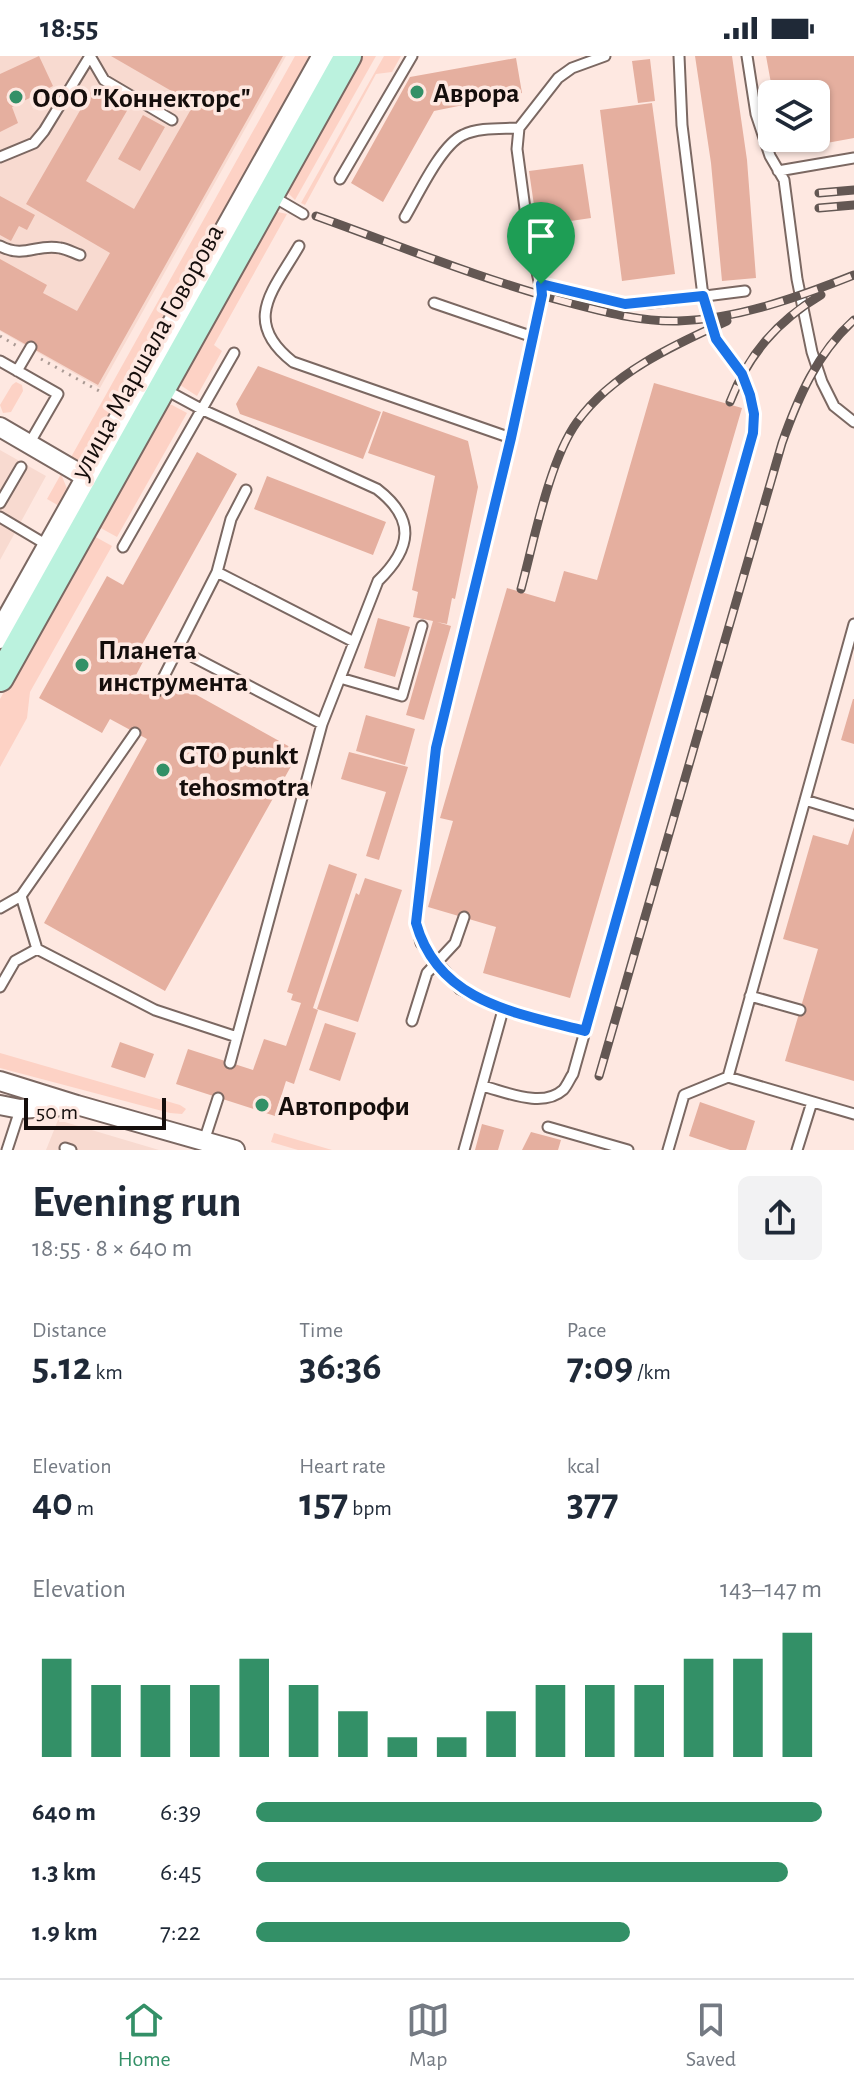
<!DOCTYPE html>
<meta charset="utf-8">
<style>
body{margin:0;font-family:"Alegreya Sans",sans-serif;background:#f2f2f3;color:#1f2937;height:100vh;display:flex;flex-direction:column;font-size:30px;white-space:nowrap}
*{box-sizing:border-box;margin:0}
p{font-size:26px;color:#747a83}
.icon{flex:none;width:44px;height:44px;fill:none;stroke:currentColor;stroke-width:2;stroke-linecap:round;stroke-linejoin:round}
.map{position:relative;height:1094px;overflow:hidden}
.side{display:flex;flex-direction:column;background:#fff;flex:1}
.side>*{flex:none}
.tools{position:absolute;left:758px;top:24px;display:grid;gap:16px}
.tools a{display:grid;place-items:center;width:72px;height:72px;border-radius:12px;background:#fff;box-shadow:0 2px 6px #0004;font-size:40px}
.scale{position:absolute;left:24px;bottom:20px;width:142px;box-sizing:border-box;padding-left:8px;border:4px solid #150e0c;border-top:0;font-size:22px;line-height:28px;white-space:nowrap;color:#150e0c;-webkit-text-stroke:6px #fee8e1;paint-order:stroke}
.pin{position:absolute;display:grid;place-items:center;width:68px;height:68px;color:#fff;margin:-82px -34px;border-radius:50% 50% 50% 0;rotate:-45deg;box-shadow:0 0 8px #0007}
.pin .icon{rotate:45deg}
.round{display:grid;place-items:center;flex:none;width:84px;height:84px;border-radius:12px;background:#f2f2f3}
.summary{display:flex;align-items:center;justify-content:space-between;height:136px;padding:0 32px}
h1{font-size:44px;font-weight:600;line-height:60px}
.metrics{display:grid;grid-template-columns:repeat(3,1fr);gap:12px;height:136px;padding:8px 32px}
.metrics div{display:grid;align-content:center}
.metrics b{font-size:40px;font-weight:600}
.metrics small{font-size:22px;font-weight:400}
.metrics p{font-size:22px}
.chart{height:224px;padding:16px 32px}
.chart p{display:flex;justify-content:space-between}
.chart svg{width:100%;height:144px;margin-top:8px;stroke:#339067;stroke-width:6}
ul{padding:0 32px;list-style:none;font-size:26px}
li{display:grid;grid-template-columns:128px 96px 1fr;align-items:center;height:60px}
li i{height:20px;border-radius:10px;background:#339067}
.status{display:flex;justify-content:space-between;align-items:center;height:56px;padding:0 40px;background:#fff;direction:ltr}
.status svg{height:22px;fill:currentColor}
.menu{display:flex;justify-content:space-around;align-items:center;height:112px;border-top:2px solid #e0e1e3;background:#fff;font-size:22px;color:#747a83}
.menu a{display:grid;justify-items:center;gap:4px}
.menu .current{color:#339067}
.map>svg:first-child{display:block}
.built{fill:#f8dad0}
.green{fill:#fdd2c5}
.building{fill:#e5af9f}
.lines{fill:none;stroke-linecap:round;stroke-linejoin:round}
.service-casing{stroke:#7b6862;stroke-width:13}
.minor-casing{stroke:#7b6862;stroke-width:22}
.tertiary-casing{stroke:#7b6862;stroke-width:28}
.secondary-casing{stroke:#7b6862;stroke-width:30}
.path{stroke:#aa9a94;stroke-width:3;stroke-dasharray:2 6;stroke-linecap:butt}
.service{stroke:#fff;stroke-width:9}
.minor{stroke:#fff;stroke-width:18}
.tertiary{stroke:#fff;stroke-width:24}
.secondary{stroke:#bbf2de;stroke-width:26}
.rail-casing{stroke:#635753;stroke-width:9}
.rail{stroke:#fee8e1;stroke-width:6;stroke-dasharray:18;stroke-linecap:butt}
.route-casing{stroke:#fff;stroke-width:16}
.route{stroke:#1a73e8;stroke-width:10}
.poi-dot{fill:#339067;stroke:#fee8e1;stroke-width:3}
.labels{text-anchor:middle;stroke-width:7;stroke-linejoin:round;paint-order:stroke}
.poi-label{font-size:28px;font-weight:bold;fill:#150e0c;stroke:#fee8e1;text-anchor:start}
.street-label{font-size:28px;fill:#150e0c;stroke:#fee8e1}
</style>
<div class="status"><b>18:55</b><svg viewBox="0 0 49 12"><path d="M0 12V9h3v3zM5 12V6h3v6zM10 12V3h3v9zM15 12V0h3v12zM26 1h20v11H26zM47 4h2v5h-2z"/></svg></div>
<div class="map">
<svg width="854" height="1094" viewBox="0 0 854 1094">
<rect width="100%" height="100%" fill="#fee8e1"/>
<!-- built -->
<path class="built" d="M0,0H286L100,332L0,275Z
M0,394L46,420L0,504Z
M58,1064L159,1094H46Z"/>
<!-- green -->
<path class="green" d="M295,0H313L87,401L81,404L70,403Z
M361,0H376L295,144L285,134Z
M384,0H401L392,16L376,18L305,149L301,147Z
M273,155L287,158L214,289L222,295L197,340L177,327Z
M16,326L22,329L23,335L11,356L3,357L0,349L12,329Z
M165,348L172,349L187,357L117,481L97,470Z
M61,418L68,435L61,451L47,443Z
M92,479L112,490L30,636L27,662L0,711V643Z
M0,997L180,1049L186,1053L182,1058L170,1057L0,1012Z
M274,1077L332,1094H298L271,1086Z"/>
<!-- building -->
<path class="building" d="M39,0L53,30L12,51L18,67L0,76V18Z
M111,0H283L98,329L0,274V203L47,229L43,237L77,255L110,197L26,148L93,32L128,53L86,125L134,153L194,48Z
M695,0H732L747,104L756,222L722,225L711,107Z
M766,0H854V82L783,95L781,82H816V38H773Z
M516,2L522,37L434,55L383,146L351,127L410,21Z
M650,3L655,45L638,47L632,5Z
M652,47L675,218L622,225L600,54Z
M143,59L165,71L140,115L118,103Z
M583,108L591,162L537,170L529,115Z
M0,140L35,159L27,174L19,170L11,185L0,179Z
M258,310L381,356L363,403L240,358L236,348Z
M654,327L742,352L570,942L483,917L496,871L428,851L453,765L440,762L507,532L555,546L564,515L597,524Z
M383,355L468,385L478,431L455,543L452,542L447,568L437,566L451,570L424,664L406,659L433,565L413,561L418,536L412,534L435,420L368,397Z
M197,396L237,418L138,596L146,600L134,623L169,643L177,628L299,696L165,935L44,867L147,683L110,663L102,677L39,642L107,520L123,529Z
M267,420L386,466L373,499L254,453Z
M378,562L410,571L395,621L364,612Z
M853,643H854V688L841,684Z
M366,659L415,673L405,709L356,695Z
M349,696L408,711L379,804L366,800L386,736L341,723Z
M854,771V1025L785,1005L818,893L783,883L813,779L848,789Z
M329,808L357,818L313,952L318,954L294,1028L286,1025L275,1060L176,1028L188,993L253,1014L264,983L286,990L301,947L291,944L293,938L287,936Z
M365,822L402,834L358,966L317,953L356,837L359,839Z
M325,967L356,977L340,1025L309,1014Z
M120,986L154,998L145,1022L111,1011Z
M700,1046L755,1065L746,1094H730L689,1080Z
M482,1068L504,1074L498,1094H475Z
M531,1076L561,1084L558,1094H522Z"/>
<g class="lines">
<!-- service casing -->
<g class="service-casing">
<path id="service" d="M90,0L104,24L172,64
M747,0L756,58L770,100L784,124L797,223L812,296L822,326L834,350L854,366
M0,101L34,87L44,75L90,0
M778,115L854,102
M340,123L412,0
M272,140L303,158
M405,161C418,139 441,89 463,79C479,71 501,73 519,72
M0,190C25,203 37,187 60,192C67,193 74,197 80,199
M299,190C273,235 241,265 293,306L511,382
M541,228L625,248L650,247L745,235
M434,247L533,281
M0,305L58,338L29,388
M17,315L31,291
M164,333L203,354L377,433C416,463 412,492 378,525L322,668L230,1007
M0,447L21,411
M0,461L47,489
M123,491L234,297
M217,516L354,586
M178,593L322,668
M340,622L402,640L422,570
M156,636L217,516L231,463L246,434
M135,677L21,840L37,893L155,954L237,981
M805,744L854,759
M0,852L21,840
M0,931L15,905L37,893
M750,940L800,954
M503,954L585,975
M412,965L427,917L455,887L464,861
M728,1021L854,1058
M482,1030C504,1035 542,1053 563,1034C567,1030 570,1022 573,1018L753,377L754,358L750,339L742,318L716,283L703,240L682,69L679,0
M548,1071L628,1094
M204,1085L218,1042
M65,1092L71,1094
M7,1094L21,1051
M464,1094L503,954L460,933L421,887L416,867L436,692L511,382L542,239L528,175L517,93L519,72L558,22L572,12L605,0
M668,1094L684,1039L728,1021L854,568
M797,1094L812,1046"/>
</g>
<!-- minor casing -->
<g class="minor-casing">
<path id="minor" d="M0,371L96,427
M0,1025L77,1049L20,1053L0,1049
M77,1049L235,1094"/>
</g>
<!-- tertiary casing -->
<g class="tertiary-casing">
<path id="tertiary" d="M0,580L325,0"/>
</g>
<!-- secondary casing -->
<g class="secondary-casing">
<path id="secondary" d="M0,622L348,0"/>
</g>
<!-- path -->
<path class="path" d="M0,280L17,290
M41,303L101,336"/>
<!-- service -->
<use href="#service" class="service"/>
<!-- minor -->
<use href="#minor" class="minor"/>
<!-- tertiary -->
<use href="#tertiary" class="tertiary"/>
<!-- secondary -->
<use href="#secondary" class="secondary"/>
<!-- rail casing -->
<g class="rail-casing">
<path id="rail" d="M819,137L854,134
M819,152L854,149
M316,160C400,190 483,224 570,247C605,256 641,266 678,265C738,263 799,241 854,219
M730,346C748,299 777,265 821,239
M521,533C534,485 549,405 577,366C612,317 674,289 727,265
M599,1020L782,387C798,342 817,297 854,264"/>
</g>
<!-- rail -->
<use href="#rail" class="rail"/>
</g>
<g class="lines">
<!-- route casing -->
<g class="route-casing">
<path id="route" d="M541,228L625,248L703,240L716,283L742,318L750,339L754,358L753,377L585,975C516,957 438,946 416,867L436,692L511,382L542,239Z"/>
</g>
<!-- route -->
<use href="#route" class="route"/>
</g>
<!-- markers -->
<g class="poi-dot">
<circle cx="417" cy="36" r="8"/>
<circle cx="16" cy="41" r="8"/>
<circle cx="82" cy="609" r="8"/>
<circle cx="163" cy="714" r="8"/>
<circle cx="262" cy="1049" r="8"/>
</g>
<g class="labels">
<!-- poi labels -->
<g class="poi-label">
<text x="433" y="46">Аврора</text>
<text x="32" y="51">ООО "Коннекторс"</text>
<text x="98" y="603">Планета<tspan x="98" dy="32">инструмента</tspan></text>
<text x="179" y="708">GTO punkt<tspan x="179" dy="32">tehosmotra</tspan></text>
<text x="278" y="1059">Автопрофи</text>
</g>
<!-- street labels -->
<g class="street-label">
<text transform="translate(146 295) rotate(-61)" y="10">улица Маршала Говорова</text>
</g>
</g>
</svg>
<div class="tools">
<a><svg class="icon" aria-label="layers" viewBox="0 0 24 24"><path d="M12 4l9 5-9 5-9-5zM3 14l9 5 9-5"/></svg></a>
</div>
<div class="scale">50 m</div>
<div class="pin" style="left:541px;top:228px;background:#1e9e55"><svg class="icon" aria-label="arrive" viewBox="0 0 24 24"><path d="M6 21V4h12l-3 4 3 4H6"/></svg></div>
</div>
<section class="side">
<div class="summary"><div><h1>Evening run</h1><p>18:55 · 8 × 640 m</p></div><a class="round"><svg class="icon" aria-label="share" viewBox="0 0 24 24"><path d="M12 15V3M7 8l5-5 5 5M5 13v7h14v-7"/></svg></a></div>
<div class="metrics">
<div><p>Distance</p><b>5.12<small> km</small></b></div>
<div><p>Time</p><b>36:36</b></div>
<div><p>Pace</p><b>7:09<small> /km</small></b></div>
</div>
<div class="metrics">
<div><p>Elevation</p><b>40<small> m</small></b></div>
<div><p>Heart rate</p><b>157<small> bpm</small></b></div>
<div><p>kcal</p><b>377</b></div>
</div>
<div class="chart"><p><span>Elevation</span>143–147 m</p>
<svg viewBox="0 0 160 44" preserveAspectRatio="none"><path d="M5 44V14M15 44V22M25 44V22M35 44V22M45 44V14M55 44V22M65 44V30M75 44V38M85 44V38M95 44V30M105 44V22M115 44V22M125 44V22M135 44V14M145 44V14M155 44V6"/></svg>
</div>
<ul>
<li><b>640 m</b>6:39<i style="width:100%"></i></li>
<li><b>1.3 km</b>6:45<i style="width:94%"></i></li>
<li><b>1.9 km</b>7:22<i style="width:66%"></i></li>
</ul>
</section>
<nav class="menu">
<a class="current"><svg class="icon" aria-label="home" viewBox="0 0 24 24"><path d="M3 11l9-7 9 7M6 9v11h12V9"/></svg>Home</a>
<a><svg class="icon" aria-label="map" viewBox="0 0 24 24"><path d="M3 6l6-2 6 2 6-2v14l-6 2-6-2-6 2zM9 4v14M15 6v14"/></svg>Map</a>
<a><svg class="icon" aria-label="saved" viewBox="0 0 24 24"><path d="M7 4h10v16l-5-4-5 4z"/></svg>Saved</a>
</nav>
